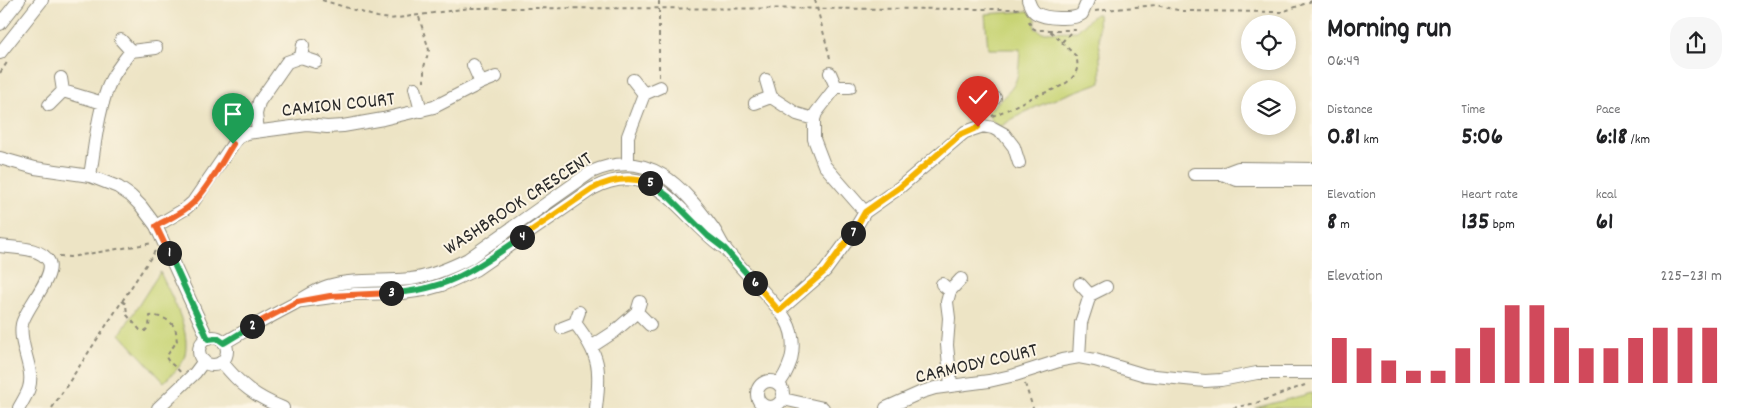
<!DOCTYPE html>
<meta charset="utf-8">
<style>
body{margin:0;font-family:Dekko,sans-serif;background:#f6f6f6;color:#202124;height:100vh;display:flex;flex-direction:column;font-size:19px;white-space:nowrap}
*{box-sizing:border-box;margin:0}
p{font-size:16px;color:#757577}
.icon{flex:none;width:28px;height:28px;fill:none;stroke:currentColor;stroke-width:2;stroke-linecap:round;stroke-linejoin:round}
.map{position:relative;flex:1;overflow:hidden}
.sheet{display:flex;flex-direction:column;background:#fff;width:425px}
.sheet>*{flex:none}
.buttons{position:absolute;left:1241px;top:15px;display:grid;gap:10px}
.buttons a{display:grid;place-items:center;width:55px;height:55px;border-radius:50%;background:#fff;box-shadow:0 2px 8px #0003;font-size:25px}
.pin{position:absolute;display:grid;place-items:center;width:42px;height:42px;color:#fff;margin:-51px -21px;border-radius:50% 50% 50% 0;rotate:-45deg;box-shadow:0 0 5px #0007}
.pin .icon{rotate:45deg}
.km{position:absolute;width:25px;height:25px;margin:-12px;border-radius:50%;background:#222;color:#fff;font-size:14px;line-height:25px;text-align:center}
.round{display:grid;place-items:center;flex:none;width:52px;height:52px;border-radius:20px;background:#f6f6f6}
.head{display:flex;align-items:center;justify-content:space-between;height:85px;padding:0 15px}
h1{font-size:28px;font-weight:800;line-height:38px}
.figures{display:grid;grid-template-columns:repeat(3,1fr);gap:8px;height:85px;padding:5px 15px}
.figures div{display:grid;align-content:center}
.figures b{font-size:25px;font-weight:800}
.figures small{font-size:14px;font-weight:400}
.figures p{font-size:14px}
.chart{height:140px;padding:10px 15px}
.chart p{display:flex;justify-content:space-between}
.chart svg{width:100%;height:90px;margin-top:5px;stroke:#d1495b;stroke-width:6}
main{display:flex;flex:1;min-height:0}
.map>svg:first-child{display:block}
.green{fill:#c8d475;stroke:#7a8050}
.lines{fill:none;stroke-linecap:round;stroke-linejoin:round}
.minor-casing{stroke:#8c8878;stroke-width:14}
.path{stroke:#8c8878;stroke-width:2;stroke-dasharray:4 4;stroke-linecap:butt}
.minor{stroke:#fff;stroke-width:12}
.split-1-casing{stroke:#fff;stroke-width:10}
.split-2-casing{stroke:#fff;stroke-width:10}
.split-3-casing{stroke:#fff;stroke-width:10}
.split-4-casing{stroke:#fff;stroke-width:10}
.split-5-casing{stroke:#fff;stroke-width:10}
.split-6-casing{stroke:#fff;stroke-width:10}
.split-7-casing{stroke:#fff;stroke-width:10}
.split-8-casing{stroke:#fff;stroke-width:10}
.split-1{stroke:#f0652b;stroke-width:6}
.split-2{stroke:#22a559;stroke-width:6}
.split-3{stroke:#f0652b;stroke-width:6}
.split-4{stroke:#22a559;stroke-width:6}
.split-5{stroke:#f5b400;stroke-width:6}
.split-6{stroke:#22a559;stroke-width:6}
.split-7{stroke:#f5b400;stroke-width:6}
.split-8{stroke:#f5b400;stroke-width:6}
.labels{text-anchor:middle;stroke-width:4;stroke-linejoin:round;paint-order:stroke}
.street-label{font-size:20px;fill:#2b2b2b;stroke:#fcf5e5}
</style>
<main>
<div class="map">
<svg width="1312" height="408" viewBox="0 0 1312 408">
<rect width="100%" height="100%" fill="#fcf5e5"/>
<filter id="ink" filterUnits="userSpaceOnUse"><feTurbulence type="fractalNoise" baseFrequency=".02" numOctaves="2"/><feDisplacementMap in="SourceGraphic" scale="10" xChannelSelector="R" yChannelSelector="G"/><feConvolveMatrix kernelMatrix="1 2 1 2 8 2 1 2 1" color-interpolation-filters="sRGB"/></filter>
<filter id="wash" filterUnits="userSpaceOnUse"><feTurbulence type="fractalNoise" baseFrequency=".0096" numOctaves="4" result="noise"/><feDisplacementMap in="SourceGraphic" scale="20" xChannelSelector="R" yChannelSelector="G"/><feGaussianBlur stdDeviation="1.12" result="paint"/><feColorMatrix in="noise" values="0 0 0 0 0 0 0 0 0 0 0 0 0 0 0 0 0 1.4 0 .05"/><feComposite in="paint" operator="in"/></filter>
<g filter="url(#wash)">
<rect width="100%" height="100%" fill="#ede4c5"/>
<!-- green -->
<path class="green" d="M1029,11L1036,19L1035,28L1042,32L1077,31L1095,14H1098L1101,82C1067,95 1030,106 1000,127L991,120L988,113L990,109C1017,85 1018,86 1020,49H988L985,14Z
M160,272C170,295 193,331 184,358C181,367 171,375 164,382L120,334Z
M1312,393V408H1255Z"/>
</g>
<g filter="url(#ink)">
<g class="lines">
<!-- minor casing -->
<g class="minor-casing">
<path id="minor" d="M1028,0C1030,5 1031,10 1036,13C1045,19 1074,20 1082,14L1088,0
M0,24L19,0
M121,40L131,51L156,48
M303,45L301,57L316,62
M0,53L42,0
M473,65L481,83L496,77
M830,73L836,87H850
M633,80L644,94L660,87
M836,87L816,113L814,119V139L824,165L865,212
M415,88L421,111
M63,91L103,103
M771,97L797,114L814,119
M972,102L982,109L995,98
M755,103L771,97L766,80
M49,105L63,91L61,78
M258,131L256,114L259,102L287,62L301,57
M0,158L35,168L90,176L118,187L131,196L141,206L156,226L208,339
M628,164V136L644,94
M1194,174H1222L1238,168L1312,169
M1222,174L1237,180H1312
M90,176C95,145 98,108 111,80C116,70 124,60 131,51
M156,226L185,209L193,202L233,144L238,138L247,133L307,125L327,127L343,126L383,119L434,107L481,83
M0,246C14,248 42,247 49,262C55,277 26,307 22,324C18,345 35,368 29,388C27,395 22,402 19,408
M942,284L950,291L961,279
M1080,284L1090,295L1106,287
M950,291L947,302L949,318L947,345L951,385
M302,301L355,294L403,293L424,290L442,285L475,270L592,189C654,156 678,214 721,246
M640,302L637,312L650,325
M779,311L825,271L850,237L865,212L899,188L965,132L983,126L993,128L1004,134L1014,147L1019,163
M575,323C600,355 601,369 596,408
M562,328L575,323L579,312
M199 351a14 14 0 1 1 28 0a14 14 0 1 1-28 0Z
M224,343C248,329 271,316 294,304C306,297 315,290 328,286C354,278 384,282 411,279C432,276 450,268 468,259L591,172C649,147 682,186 713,228C718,235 721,244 727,251C744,273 772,297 786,320C793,332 794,347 791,360C788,369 785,377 778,384
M591,347L614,332L637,312
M1079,357L1081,323L1090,295
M222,362C240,385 256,397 283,408
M757 394a13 13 0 1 1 26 0a13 13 0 1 1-26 0Z
M783,399L823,408
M158,408L195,373L204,361
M886,408L922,392L935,388L989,381L1015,375L1062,360L1079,357L1095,360L1145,375L1205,381L1221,380L1257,373H1312"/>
</g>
<!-- path -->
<path class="path" d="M322,0L377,17L390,19L470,8L1021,9
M815,0L831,62
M1095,11L1156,5L1182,11L1282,12L1312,1
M419,17L429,50L424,67V82
M1029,21L1031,27L1036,30H1076L1078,28
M1062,42L1072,31
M0,73L8,61
M659,77V0
M992,116C1006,111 1018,104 1031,98C1049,90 1085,84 1076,56L1049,30
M59,256L70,257L153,243
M122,301L126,304L127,315L140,330L145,331L149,327L150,316C159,315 172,320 175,329C177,332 176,338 177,341L166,357C169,364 176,366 181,373
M1025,384L1033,408
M773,407V408
M52,408L155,251
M1233,408L1256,403L1305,385"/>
<!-- minor -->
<use href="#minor" class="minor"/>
</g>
</g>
<g class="lines" filter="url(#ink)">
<!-- split-1 casing -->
<g class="split-1-casing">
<path id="split-1" d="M169,253L156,226C168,219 183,213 193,203C209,187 221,163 233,144"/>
</g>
<!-- split-2 casing -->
<g class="split-2-casing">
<path id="split-2" d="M169,253L208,339L217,338L224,343L252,326"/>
</g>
<!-- split-3 casing -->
<g class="split-3-casing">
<path id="split-3" d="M252,326L297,302L330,296L391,293"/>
</g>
<!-- split-4 casing -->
<g class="split-4-casing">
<path id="split-4" d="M391,293C447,291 477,268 522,237"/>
</g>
<!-- split-5 casing -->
<g class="split-5-casing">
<path id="split-5" d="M522,237L592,189C611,179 630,176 650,183"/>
</g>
<!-- split-6 casing -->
<g class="split-6-casing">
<path id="split-6" d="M650,183L669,197L708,236L725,249L755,283"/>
</g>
<!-- split-7 casing -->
<g class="split-7-casing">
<path id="split-7" d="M755,283L779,311L825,271L853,233"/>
</g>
<!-- split-8 casing -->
<g class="split-8-casing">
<path id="split-8" d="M853,233L865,212L899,188L960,135L978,127"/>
</g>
<!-- split-1 -->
<use href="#split-1" class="split-1"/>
<!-- split-2 -->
<use href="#split-2" class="split-2"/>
<!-- split-3 -->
<use href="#split-3" class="split-3"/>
<!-- split-4 -->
<use href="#split-4" class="split-4"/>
<!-- split-5 -->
<use href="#split-5" class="split-5"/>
<!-- split-6 -->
<use href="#split-6" class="split-6"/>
<!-- split-7 -->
<use href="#split-7" class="split-7"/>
<!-- split-8 -->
<use href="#split-8" class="split-8"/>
</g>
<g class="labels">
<!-- street labels -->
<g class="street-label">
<text transform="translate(338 103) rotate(-6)" y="7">CAMION COURT</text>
<text transform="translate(517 202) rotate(-33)" y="7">WASHBROOK CRESCENT</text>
<text transform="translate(976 362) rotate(-13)" y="7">CARMODY COURT</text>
</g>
</g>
</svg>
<div class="buttons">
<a><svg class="icon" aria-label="locate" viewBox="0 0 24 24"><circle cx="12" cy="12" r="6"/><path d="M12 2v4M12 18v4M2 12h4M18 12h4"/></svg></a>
<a><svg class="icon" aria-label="layers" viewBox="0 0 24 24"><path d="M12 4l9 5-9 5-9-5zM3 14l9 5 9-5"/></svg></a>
</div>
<div class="pin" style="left:233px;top:144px;background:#1e9e55"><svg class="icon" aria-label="arrive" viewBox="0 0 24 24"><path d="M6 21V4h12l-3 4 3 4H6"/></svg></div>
<div class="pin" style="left:978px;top:127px;background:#d93025"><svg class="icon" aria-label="check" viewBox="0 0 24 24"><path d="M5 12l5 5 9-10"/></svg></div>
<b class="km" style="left:169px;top:253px">1</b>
<b class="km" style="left:252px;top:326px">2</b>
<b class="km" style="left:391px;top:293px">3</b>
<b class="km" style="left:522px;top:237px">4</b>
<b class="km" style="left:650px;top:183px">5</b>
<b class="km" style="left:755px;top:283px">6</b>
<b class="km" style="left:853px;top:233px">7</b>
</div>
<section class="sheet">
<div class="head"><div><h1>Morning run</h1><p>06:49</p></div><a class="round"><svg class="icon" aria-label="share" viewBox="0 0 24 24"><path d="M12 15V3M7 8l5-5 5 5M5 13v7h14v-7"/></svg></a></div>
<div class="figures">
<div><p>Distance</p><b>0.81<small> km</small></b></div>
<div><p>Time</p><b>5:06</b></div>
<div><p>Pace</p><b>6:18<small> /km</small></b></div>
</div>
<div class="figures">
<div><p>Elevation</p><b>8<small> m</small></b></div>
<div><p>Heart rate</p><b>135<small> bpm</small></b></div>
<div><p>kcal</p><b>61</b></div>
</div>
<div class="chart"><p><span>Elevation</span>225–231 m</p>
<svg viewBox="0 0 160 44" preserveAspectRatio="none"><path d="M5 44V22M15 44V27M25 44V33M35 44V38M45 44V38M55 44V27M65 44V17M75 44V6M85 44V6M95 44V17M105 44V27M115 44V27M125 44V22M135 44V17M145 44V17M155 44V17"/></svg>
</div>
</section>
</main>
